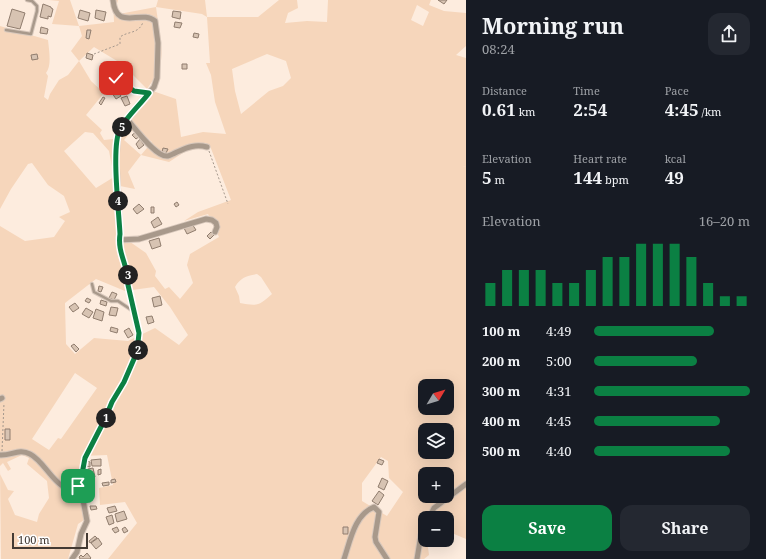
<!DOCTYPE html>
<meta charset="utf-8">
<style>
body{margin:0;font-family:"Noto Serif",serif;background:#242831;color:#f1f3f6;height:100vh;display:flex;flex-direction:column;font-size:15px;white-space:nowrap}
*{box-sizing:border-box;margin:0}
p{font-size:13px;color:#9ea1a6}
.icon{flex:none;width:22px;height:22px;fill:none;stroke:currentColor;stroke-width:2;stroke-linecap:round;stroke-linejoin:round}
.map{position:relative;flex:1;overflow:hidden}
.details{display:flex;flex-direction:column;background:#171b24;width:300px}
.details>*{flex:none}
.needle{width:26px;rotate:52deg}
.buttons{position:absolute;left:418px;top:379px;display:grid;gap:8px}
.buttons a{display:grid;place-items:center;width:36px;height:36px;border-radius:8px;background:#171b24;box-shadow:0 4px 16px #0002;font-size:20px}
.scale{position:absolute;left:12px;bottom:10px;width:76px;box-sizing:border-box;padding-left:4px;border:2px solid #433a33;border-top:0;font-size:11px;line-height:14px;white-space:nowrap;color:#433a33;-webkit-text-stroke:3px #fff;paint-order:stroke}
.pin{position:absolute;display:grid;place-items:center;width:34px;height:34px;color:#fff;margin:-17px;border-radius:8px;box-shadow:0 2px 6px #0006}
.km{position:absolute;width:20px;height:20px;margin:-10px;border-radius:50%;background:#222;color:#fff;font-size:11px;line-height:20px;text-align:center}
.round{display:grid;place-items:center;flex:none;width:42px;height:42px;border-radius:12px;background:#242831}
.headline{display:flex;align-items:center;justify-content:space-between;height:68px;padding:0 16px}
h1{font-size:22px;font-weight:700;line-height:30px}
.stats{display:grid;grid-template-columns:repeat(3,1fr);gap:6px;height:68px;padding:4px 16px}
.stats div{display:grid;align-content:center}
.stats b{font-size:17px;font-weight:700}
.stats small{font-size:11px;font-weight:400}
.stats p{font-size:11px}
.chart{height:112px;padding:8px 16px}
.chart p{display:flex;justify-content:space-between}
.chart svg{width:100%;height:72px;margin-top:4px;stroke:#0b8043;stroke-width:6}
.primary-button{display:flex;gap:8px;margin-top:auto;padding:8px 16px}
.primary-button a{flex:1;height:46px;border-radius:12px;background:#0b8043;color:#fff;font-size:16px;font-weight:700;line-height:46px;text-align:center}
.primary-button a+a{background:#242831;color:#f1f3f6}
ul{padding:0 16px;list-style:none;font-size:13px}
li{display:grid;grid-template-columns:64px 48px 1fr;align-items:center;height:30px}
li i{height:10px;border-radius:5px;background:#0b8043}
main{display:flex;flex:1;min-height:0}
.map>svg:first-child{display:block}
.green{fill:#f6d6bb;fill-rule:evenodd}
.building{fill:#d7c3b2;stroke:#907d6e}
.lines{fill:none;stroke-linecap:round;stroke-linejoin:round}
.lane-casing{stroke:#d8c8bc;stroke-width:4.5}
.street-casing{stroke:#d8c8bc;stroke-width:7}
.path{stroke:#a5988d;stroke-width:1;stroke-dasharray:2 2;stroke-linecap:butt}
.lane{stroke:#a8998b;stroke-width:2.5}
.street{stroke:#a8998b;stroke-width:5}
.route-casing{stroke:#fff;stroke-width:8}
.route{stroke:#0b8043;stroke-width:5}
</style>
<main>
<div class="map">
<svg width="466" height="559" viewBox="0 0 466 559">
<rect width="100%" height="100%" fill="#fdecde"/>
<!-- green -->
<path class="green" d="M49,0H70L79,26L114,22L113,0H118L114,15L156,7L158,0H205L207,17H258L279,0H297L298,8L288,13L285,23L307,21L327,22L328,0H431L429,5L444,11L466,13V46L456,55L466,58V166L463,167L466,166V539L447,531V518H425V540H427L429,555L424,559H108L137,523L125,502L100,505L99,488L113,485L107,455L83,456L76,484L90,516L78,524L68,559H1L0,469V474L8,490L14,491L8,499L15,515L37,522L39,514L49,498L47,481L27,464L29,458L22,455L7,462L11,469L8,471L3,463L0,466V226L25,241L54,237L65,221L59,217L70,212L64,196L48,185L32,163L28,164L11,189L0,209V26L48,40C49,50 52,66 46,73L48,76L44,97L48,100L50,94L59,80L68,75L79,61L71,51L82,36L79,26L52,24L59,1ZM417,5L429,12L423,26L411,20ZM156,7L202,14L207,17L210,63H206L211,75L215,102L226,134L203,132L181,137L176,99L147,89C152,82 160,71 161,61C163,46 158,23 156,7ZM94,47L122,64L147,89C135,104 117,120 114,139L104,140L100,133L102,130L86,115L104,93L91,81L79,61ZM267,54L286,61L291,78L283,86L269,91L241,114L235,91L232,69ZM135,127L152,142L141,155L124,140ZM85,132L93,133L109,151L114,177L96,188L64,151ZM210,146L231,200L198,212L184,221L208,214L219,237L190,254L187,265L193,283L180,299L169,287L165,289L155,276L156,271L146,253L123,237L120,186L135,189L128,172L141,155L169,162L186,151ZM257,274L261,277L272,294C259,306 257,306 240,303L239,296L235,287C240,278 246,276 257,274ZM96,279L125,291L154,287L170,307L188,335L179,345L155,328L128,341L94,338L75,354L66,344L65,303ZM75,373L97,388L61,439L58,438L49,450L32,439ZM425,386H447V408H425ZM425,430H447V452H425ZM381,457L388,461L389,478L403,492L387,516L362,501V483ZM425,474H447V496H425Z"/>
<!-- building -->
<path class="building" d="M438,0H447L444,4Z
M43,4L51,7V8L53,9L51,17L48,16V19L40,17Z
M12,9L25,13L20,29L7,26Z
M80,10L90,13L88,21L78,18Z
M96,10L106,12L104,21L95,18Z
M173,11L181,12L180,19L172,17Z
M175,22L182,23L180,28L174,27Z
M41,27L48,29L47,34L40,33Z
M87,30H91L89,39L86,38Z
M194,33L199,34L198,38L193,37Z
M87,53L93,55L92,60L86,58Z
M37,54L38,59L32,60L31,55Z
M117,64L122,69L116,76L110,72Z
M182,64H187V69H182Z
M123,70L128,74L124,79L119,75Z
M103,72L110,75L108,79H106L105,80L101,79Z
M117,90L121,96L116,99L112,93Z
M127,96L130,104L125,106L121,98Z
M103,97L105,98L101,105L99,103Z
M136,132L140,136L136,139L132,135Z
M140,139L144,145L139,149L136,144Z
M163,148L168,149L166,153L162,152Z
M177,202L179,205L176,207L174,204Z
M139,204L144,209L137,214L133,209Z
M151,207H154V213H151Z
M158,217L162,224L154,228L151,222Z
M192,224L196,230L187,234L184,228Z
M211,232L214,235L210,239L207,236Z
M159,238L161,246L152,249L149,241Z
M99,286L103,287L101,292L98,291Z
M112,292L117,294L114,300L109,298Z
M160,296L162,305L154,307L152,298Z
M87,298L91,300L89,303L85,301Z
M101,300L107,302L106,306L100,304Z
M75,303L79,308L73,312L69,307Z
M111,307L118,308L116,316L109,315Z
M86,308L93,312L89,318L82,314Z
M96,309L104,312L102,321L93,318Z
M152,316L154,322L148,324L146,317Z
M111,327L118,329L117,333L110,331Z
M129,328L133,335L128,338L124,331Z
M74,344L79,349L76,352L71,346Z
M5,429H10V440H5Z
M101,459V466H92L91,460Z
M379,459L384,461L382,465L377,463Z
M87,461L90,462V467L86,466Z
M93,468L95,477H91L88,469Z
M101,469V474L98,475V470Z
M91,474L92,483L84,485L83,476Z
M382,478L388,481L384,490L378,487Z
M115,479L116,482L111,483V480Z
M109,482V485L103,486L102,483Z
M93,489L94,497L87,498L86,490Z
M379,491L384,495L378,505L372,501Z
M90,506H96L97,509L91,510Z
M115,506L117,511L109,513L107,508Z
M124,511L127,519L117,522L115,514Z
M112,515L114,523L109,525L106,517Z
M117,527L119,531L115,533L112,529Z
M125,527L128,531L124,533L122,529Z
M343,527H348V534H343Z
M95,536L97,538L90,543L89,541Z
M98,538L102,544L96,549L91,543Z
M87,553L91,558L90,559H80L79,557L81,555L83,557Z"/>
<g class="lines">
<!-- lane casing -->
<g class="lane-casing">
<path id="lane" d="M6,30L31,34L37,11V6L32,1L27,0
M92,284L94,292L111,301H118L133,311"/>
</g>
<!-- street casing -->
<g class="street-casing">
<path id="street" d="M108,71L134,91L149,93
M127,119C135,128 156,158 168,156C171,155 175,153 177,152C188,147 196,144 207,147
M119,240L139,239L206,219L212,220L216,223L217,227L215,232
M0,399L2,398
M0,455C11,456 19,448 30,454C48,463 58,499 80,485L85,458L105,419L112,402L124,382L137,352L139,333L128,285C129,266 117,254 120,234L116,159L118,135L127,119L154,87L157,78L158,43L155,21C141,9 116,32 113,0
M429,518L434,508L466,484
M72,559L77,552L81,534L87,521L83,500L78,487
M344,559C350,542 354,515 374,507L379,512L375,537L376,542L387,559
M417,559L421,535L425,526"/>
</g>
<!-- path -->
<path class="path" d="M94,54L120,44V37C128,31 139,34 143,22
M209,151L228,204
M2,451L4,403"/>
<!-- lane -->
<use href="#lane" class="lane"/>
<!-- street -->
<use href="#street" class="street"/>
</g>
<g class="lines">
<!-- route casing -->
<g class="route-casing">
<path id="route" d="M78,486L80,485L85,458L105,419L112,402L124,382L137,352L139,333L128,285C129,266 117,254 120,234C119,212 111,146 120,129C127,116 140,105 149,93L134,91L116,78"/>
</g>
<!-- route -->
<use href="#route" class="route"/>
</g>
</svg>
<div class="buttons">
<a><svg class="needle" viewBox="-14 -14 28 28"><path d="M0-13l5 13h-10z" fill="#e53935"/><path d="M0 13l5-13h-10z" fill="#9ea1a6"/></svg></a>
<a><svg class="icon" aria-label="layers" viewBox="0 0 24 24"><path d="M12 4l9 5-9 5-9-5zM3 14l9 5 9-5"/></svg></a>
<a>+</a>
<a>−</a>
</div>
<div class="scale">100 m</div>
<div class="pin" style="left:78px;top:486px;background:#1e9e55"><svg class="icon" aria-label="arrive" viewBox="0 0 24 24"><path d="M6 21V4h12l-3 4 3 4H6"/></svg></div>
<div class="pin" style="left:116px;top:78px;background:#d93025"><svg class="icon" aria-label="check" viewBox="0 0 24 24"><path d="M5 12l5 5 9-10"/></svg></div>
<b class="km" style="left:106px;top:418px">1</b>
<b class="km" style="left:138px;top:350px">2</b>
<b class="km" style="left:128px;top:275px">3</b>
<b class="km" style="left:118px;top:201px">4</b>
<b class="km" style="left:122px;top:127px">5</b>
</div>
<section class="details">
<div class="headline"><div><h1>Morning run</h1><p>08:24</p></div><a class="round"><svg class="icon" aria-label="share" viewBox="0 0 24 24"><path d="M12 15V3M7 8l5-5 5 5M5 13v7h14v-7"/></svg></a></div>
<div class="stats">
<div><p>Distance</p><b>0.61<small> km</small></b></div>
<div><p>Time</p><b>2:54</b></div>
<div><p>Pace</p><b>4:45<small> /km</small></b></div>
</div>
<div class="stats">
<div><p>Elevation</p><b>5<small> m</small></b></div>
<div><p>Heart rate</p><b>144<small> bpm</small></b></div>
<div><p>kcal</p><b>49</b></div>
</div>
<div class="chart"><p><span>Elevation</span>16–20 m</p>
<svg viewBox="0 0 160 44" preserveAspectRatio="none"><path d="M5 44V30M15 44V22M25 44V22M35 44V22M45 44V30M55 44V30M65 44V22M75 44V14M85 44V14M95 44V6M105 44V6M115 44V6M125 44V14M135 44V30M145 44V38M155 44V38"/></svg>
</div>
<ul>
<li><b>100 m</b>4:49<i style="width:77%"></i></li>
<li><b>200 m</b>5:00<i style="width:66%"></i></li>
<li><b>300 m</b>4:31<i style="width:100%"></i></li>
<li><b>400 m</b>4:45<i style="width:81%"></i></li>
<li><b>500 m</b>4:40<i style="width:87%"></i></li>
</ul>
<div class="primary-button"><a>Save</a><a>Share</a></div>
</section>
</main>
